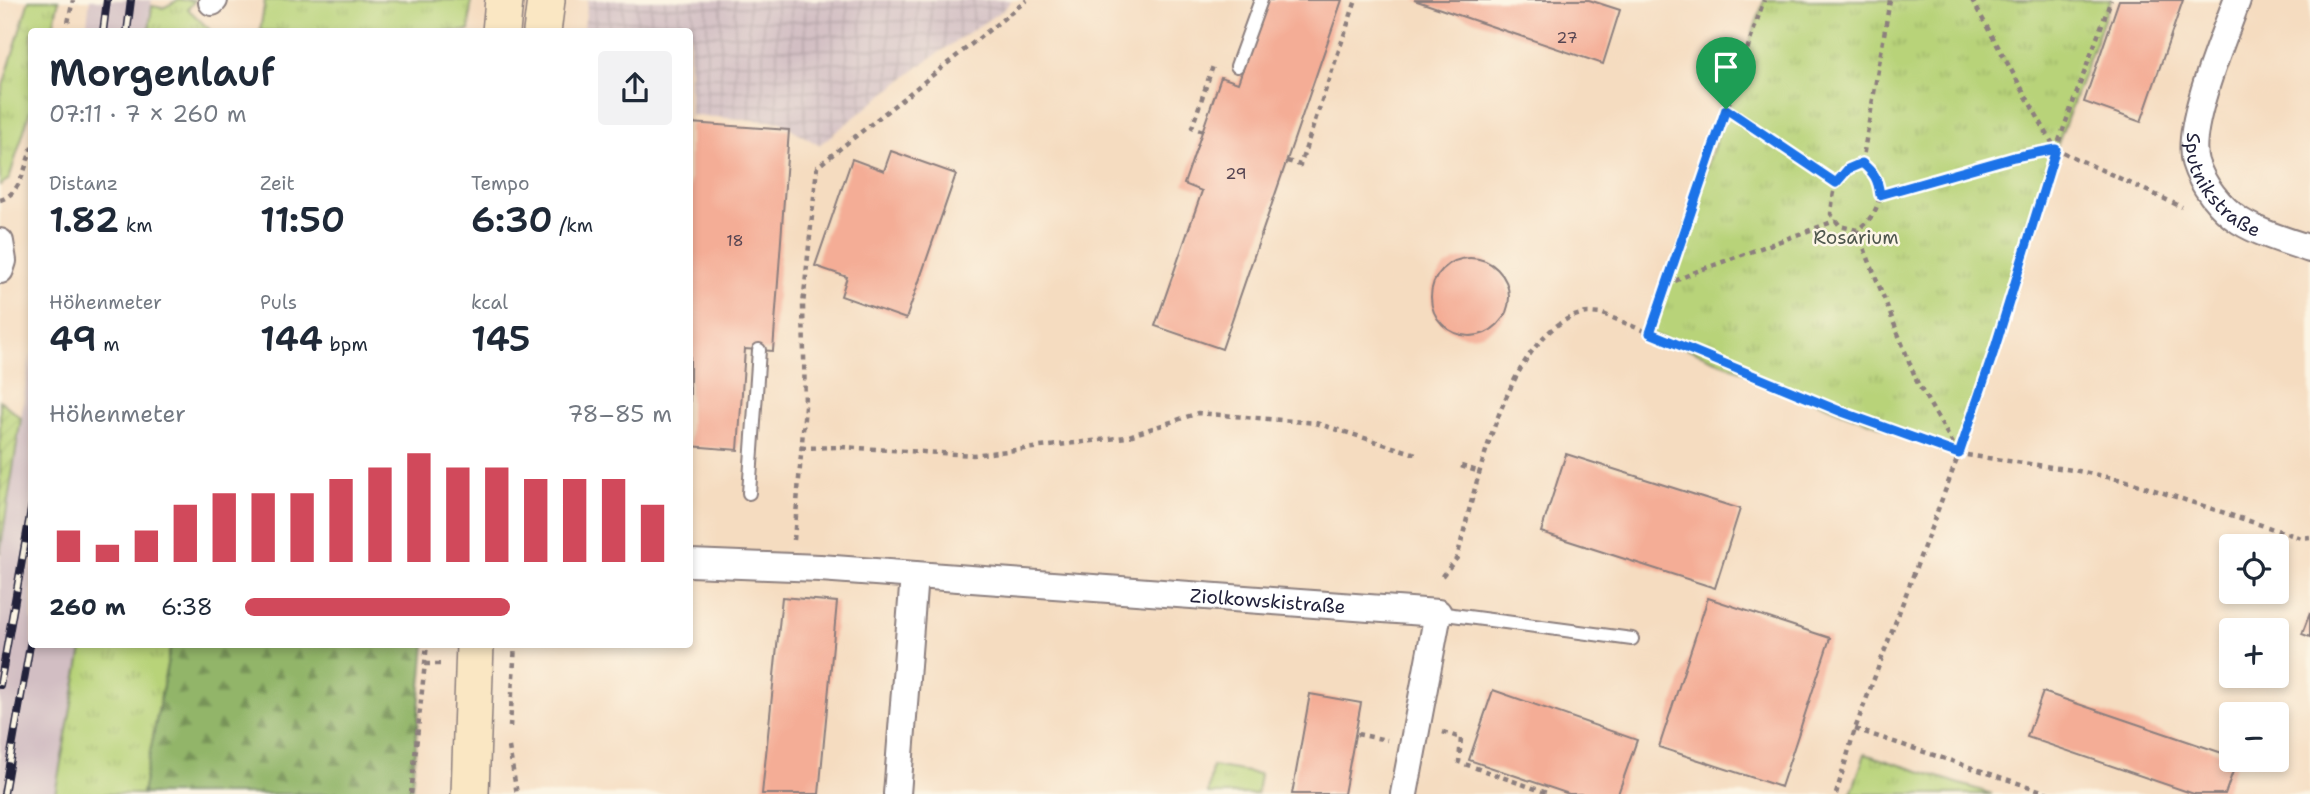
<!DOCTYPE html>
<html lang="de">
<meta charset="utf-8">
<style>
body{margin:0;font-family:"Shantell Sans",sans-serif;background:#f2f2f3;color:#1f2937;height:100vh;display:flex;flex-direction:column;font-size:26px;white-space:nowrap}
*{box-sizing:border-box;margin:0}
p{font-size:23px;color:#747a83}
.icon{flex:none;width:38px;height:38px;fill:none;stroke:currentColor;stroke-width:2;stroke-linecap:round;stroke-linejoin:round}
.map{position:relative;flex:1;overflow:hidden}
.drawer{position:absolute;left:28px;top:28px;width:665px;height:620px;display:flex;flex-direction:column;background:#fff;border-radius:7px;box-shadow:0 4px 10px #0003}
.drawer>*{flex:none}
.buttons{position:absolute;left:2219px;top:534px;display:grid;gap:14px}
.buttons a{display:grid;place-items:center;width:70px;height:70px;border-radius:7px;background:#fff;box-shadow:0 4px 10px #0003;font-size:35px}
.pin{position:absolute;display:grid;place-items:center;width:60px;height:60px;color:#fff;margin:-72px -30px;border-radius:50% 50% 50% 0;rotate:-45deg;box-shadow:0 0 7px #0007}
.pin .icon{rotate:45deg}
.round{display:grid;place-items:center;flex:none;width:74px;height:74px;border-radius:7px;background:#f2f2f3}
.headline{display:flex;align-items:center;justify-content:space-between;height:119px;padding:0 21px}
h1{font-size:38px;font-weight:600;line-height:52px}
.stats{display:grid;grid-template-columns:repeat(3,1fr);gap:10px;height:119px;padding:7px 21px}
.stats div{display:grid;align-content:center}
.stats b{font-size:35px;font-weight:600}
.stats small{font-size:19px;font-weight:400}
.stats p{font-size:19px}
.chart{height:196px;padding:14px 21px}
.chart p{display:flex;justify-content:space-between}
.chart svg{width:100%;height:126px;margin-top:7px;stroke:#d1495b;stroke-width:6}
ul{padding:0 21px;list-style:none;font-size:23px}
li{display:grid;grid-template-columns:112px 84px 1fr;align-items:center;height:52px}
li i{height:18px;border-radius:9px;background:#d1495b}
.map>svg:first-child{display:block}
.industrial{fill:url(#industrial-grid)}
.railway{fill:#d2bec3}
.grass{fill:url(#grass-tufts);stroke:#6d7a5a;stroke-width:2}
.forest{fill:url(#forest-firs);stroke:#5a6c52;stroke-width:2}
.garden{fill:url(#garden-furrows);stroke:#6d7a5a;stroke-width:2}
.building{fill:#f4ad96}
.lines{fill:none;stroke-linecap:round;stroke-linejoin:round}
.service-casing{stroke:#8c7f7e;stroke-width:16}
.minor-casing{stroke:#8c7f7e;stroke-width:30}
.secondary-casing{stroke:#8c7f7e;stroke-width:40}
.path{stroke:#8c7f7e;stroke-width:4.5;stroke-dasharray:5 5;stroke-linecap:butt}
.service{stroke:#fff;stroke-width:12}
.minor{stroke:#fff;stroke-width:26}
.secondary{stroke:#fae7c3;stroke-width:37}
.rail-casing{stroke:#22223b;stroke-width:8}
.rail{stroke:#fcf5e5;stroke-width:5;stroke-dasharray:16;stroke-linecap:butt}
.route-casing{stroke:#fff;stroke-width:14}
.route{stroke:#1a73e8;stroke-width:9}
.labels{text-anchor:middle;stroke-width:5;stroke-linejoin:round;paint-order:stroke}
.number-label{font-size:16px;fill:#564552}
.street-label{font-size:19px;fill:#22223b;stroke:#fcf5e5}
.park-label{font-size:19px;fill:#4f574e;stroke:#fcf5e5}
</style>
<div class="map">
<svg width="2310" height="794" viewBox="0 0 2310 794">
<defs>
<pattern id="industrial-grid" width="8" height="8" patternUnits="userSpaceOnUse" patternTransform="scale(1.75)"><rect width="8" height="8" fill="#d2bec3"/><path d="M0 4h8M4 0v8" fill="none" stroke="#b4a3a8"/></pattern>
<pattern id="grass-tufts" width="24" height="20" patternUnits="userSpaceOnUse" patternTransform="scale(1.75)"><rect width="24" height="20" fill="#b8d379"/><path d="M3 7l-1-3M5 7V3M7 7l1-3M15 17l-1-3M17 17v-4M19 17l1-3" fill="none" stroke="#9eb56a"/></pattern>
<pattern id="forest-firs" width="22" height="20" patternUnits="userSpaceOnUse" patternTransform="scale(1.75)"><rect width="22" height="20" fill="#92b569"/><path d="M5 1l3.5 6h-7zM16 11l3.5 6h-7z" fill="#779358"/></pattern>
<pattern id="garden-furrows" width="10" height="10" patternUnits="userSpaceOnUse" patternTransform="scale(1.75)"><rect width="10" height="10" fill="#b8d379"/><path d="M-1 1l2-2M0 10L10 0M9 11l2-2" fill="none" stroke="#9eb56a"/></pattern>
</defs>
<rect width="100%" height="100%" fill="#fcf5e5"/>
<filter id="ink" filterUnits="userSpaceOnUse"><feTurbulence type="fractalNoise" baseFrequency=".0143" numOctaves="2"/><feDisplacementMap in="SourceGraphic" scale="14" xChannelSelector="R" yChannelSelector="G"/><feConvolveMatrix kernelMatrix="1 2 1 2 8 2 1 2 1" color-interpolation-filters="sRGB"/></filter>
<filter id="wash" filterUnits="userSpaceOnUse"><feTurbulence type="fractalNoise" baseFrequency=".00686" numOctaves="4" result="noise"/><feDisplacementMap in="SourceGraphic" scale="28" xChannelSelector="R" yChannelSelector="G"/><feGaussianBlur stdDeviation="1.57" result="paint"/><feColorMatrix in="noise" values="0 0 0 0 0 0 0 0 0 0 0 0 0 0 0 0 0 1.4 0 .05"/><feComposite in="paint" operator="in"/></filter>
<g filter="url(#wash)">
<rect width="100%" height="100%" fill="#f5dcc0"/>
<!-- industrial -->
<path class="industrial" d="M588,0H1012L1004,9L925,62L819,145L780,122L690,115V32L599,31L584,27Z"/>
<!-- railway -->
<path class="railway" d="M90,0H152L148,31H86Z
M31,352L32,644H83L55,794H0V557Z"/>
<!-- grass -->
<path class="grass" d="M29,0H59L52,31L32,32L31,108L9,179L0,185V96Z
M178,0H195L188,9L211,31H149L152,6L163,8Z
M265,0H471L469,31H260Z
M1764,0H2111L2056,149L1994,351L1959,454L1842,412L1650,333Z
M83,644H171L142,794H55Z
M1865,754L1992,794H1851Z
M1212,766L1260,774L1257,794H1208Z"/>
<!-- forest -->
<path class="forest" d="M171,644H425L411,794H142Z"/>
<!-- garden -->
<path class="garden" d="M0,400L21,418L0,553Z"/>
<g id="blocks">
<!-- building -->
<path class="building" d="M1267,0H1342L1222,349L1155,326L1202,191L1184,184L1221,77L1238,83Z
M1414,0H1589L1620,10L1603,64Z
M2119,0H2183L2141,122L2084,102Z
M690,123L789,130L773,351L745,349L738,450L690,446Z
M891,151L956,174L906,319L841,296L847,277L815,266L852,159L884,171Z
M1431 297a39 39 0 1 1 78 0a39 39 0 1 1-78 0Z
M1566,454L1740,509L1715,588L1541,532Z
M782,597L837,602L819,794H762Z
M1708,598L1830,638L1781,787L1659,747Z
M2310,613V637L2302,634Z
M1493,690L1637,740L1618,794H1569L1469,760Z
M2043,692L2231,756V760H2237L2225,794H2194L2027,737Z
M1310,694L1361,703L1344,794H1292Z"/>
</g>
</g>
<g filter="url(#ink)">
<use href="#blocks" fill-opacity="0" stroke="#8c7f7e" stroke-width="2"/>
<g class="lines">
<!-- service casing -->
<g class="service-casing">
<path id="service" d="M1237,66L1261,0
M749,493L759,350
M1438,613L1632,639"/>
</g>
<!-- minor casing -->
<g class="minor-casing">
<g id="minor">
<path id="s1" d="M2237,0C2224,37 2185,126 2195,162C2202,185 2220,208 2240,221C2261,234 2287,241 2310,249"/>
<path d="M212,2L214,0"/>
<path d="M0,242L3,261L0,270"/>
<path id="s2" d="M690,563L820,568L1438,613L1404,794"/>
<path d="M897,794L914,575"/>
</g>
</g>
<!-- secondary casing -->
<g class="secondary-casing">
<path id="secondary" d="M501,32L504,0
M542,32L546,0
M470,794L475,644"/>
</g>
<!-- path -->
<path class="path" d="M1972,0L2055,148
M66,32L73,0
M1726,109L1836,183
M1203,131L1192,127L1213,66
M1287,161L1300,165L1356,0
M1862,163C1888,184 1883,212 1857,230L1840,226L1831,214C1834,187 1835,174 1862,163Z
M1862,163L1890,0
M1880,195L2014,157L2056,149L2182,207
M0,200C21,194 25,166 32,147
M1857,230L1918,384L1959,454
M1666,285L1695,272L1835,221
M1650,333L1764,0
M801,448L841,447L973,455L1126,437L1198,413L1316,423L1419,455
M1461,466L1480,472
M794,540L805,406L803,305L817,167L1027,0
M1442,576L1457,558C1474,494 1506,332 1581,314C1588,312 1596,314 1603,314L1842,412L1959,454L2073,470L2127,481L2301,538L2310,537
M425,664H441
M510,727L515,644
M1855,729L2051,794
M1443,732L1461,738L1459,762L1550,794
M1357,734L1387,740
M509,747L517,794
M411,794L427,644
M1836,794L1855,729L1959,454L1994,351L2056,149L2111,0"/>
<!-- service -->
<use href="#service" class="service"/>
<!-- minor -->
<use href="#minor" class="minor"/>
<!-- secondary -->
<use href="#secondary" class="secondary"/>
<!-- rail casing -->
<g class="rail-casing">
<path id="rail" d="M103,32L107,0
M127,32L131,0
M0,685L32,504
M4,794L32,634"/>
</g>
<!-- rail -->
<use href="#rail" class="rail"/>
</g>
</g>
<g class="lines" filter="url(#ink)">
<!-- route casing -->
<g class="route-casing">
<path id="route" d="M1726,109L1836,183L1848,169L1862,163C1874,173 1878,179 1880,195L2014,157L2056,149L1994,351L1959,454L1842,412L1650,333Z"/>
</g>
<!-- route -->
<use href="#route" class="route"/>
</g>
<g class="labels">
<!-- number labels -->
<g class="number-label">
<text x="1567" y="43">27</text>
<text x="1236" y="179">29</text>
<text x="735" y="246">18</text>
</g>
<!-- street labels -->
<g class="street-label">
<text dy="7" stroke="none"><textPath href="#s1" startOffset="203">Sputnikstraße</textPath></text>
<text dy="7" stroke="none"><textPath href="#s2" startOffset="579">Ziolkowskistraße</textPath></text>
</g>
<!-- park labels -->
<g class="park-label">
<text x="1856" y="244">Rosarium</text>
</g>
</g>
</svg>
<div class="buttons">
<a><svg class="icon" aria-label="locate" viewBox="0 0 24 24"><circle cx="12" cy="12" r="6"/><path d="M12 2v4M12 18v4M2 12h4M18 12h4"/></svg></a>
<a>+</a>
<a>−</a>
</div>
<div class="pin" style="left:1726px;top:109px;background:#1e9e55"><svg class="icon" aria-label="arrive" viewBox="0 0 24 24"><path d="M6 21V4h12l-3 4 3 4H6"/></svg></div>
<section class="drawer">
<div class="headline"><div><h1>Morgenlauf</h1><p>07:11 · 7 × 260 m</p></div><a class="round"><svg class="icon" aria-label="share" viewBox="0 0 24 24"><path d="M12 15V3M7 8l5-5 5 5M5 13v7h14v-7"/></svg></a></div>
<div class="stats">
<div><p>Distanz</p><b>1.82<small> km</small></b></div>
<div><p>Zeit</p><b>11:50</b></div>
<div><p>Tempo</p><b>6:30<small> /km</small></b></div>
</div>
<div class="stats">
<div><p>Höhenmeter</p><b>49<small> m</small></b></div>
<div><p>Puls</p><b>144<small> bpm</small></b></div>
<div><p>kcal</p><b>145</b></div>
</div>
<div class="chart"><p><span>Höhenmeter</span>78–85 m</p>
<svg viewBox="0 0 160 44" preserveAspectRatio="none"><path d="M5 44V33M15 44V38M25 44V33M35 44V24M45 44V20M55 44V20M65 44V20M75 44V15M85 44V11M95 44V6M105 44V11M115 44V11M125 44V15M135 44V15M145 44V15M155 44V24"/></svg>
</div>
<ul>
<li><b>260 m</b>6:38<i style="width:62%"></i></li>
</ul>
</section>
</div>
